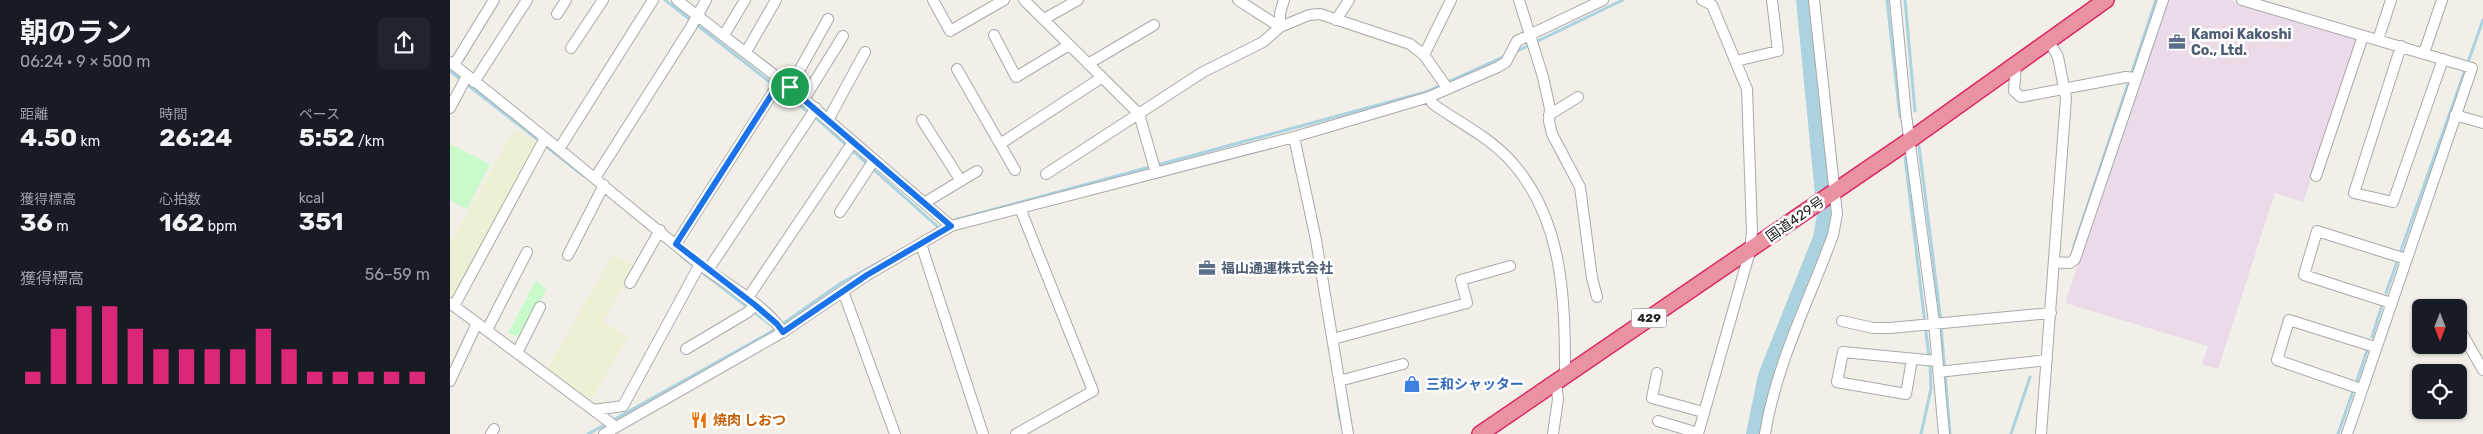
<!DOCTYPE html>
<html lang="ja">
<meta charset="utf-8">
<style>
body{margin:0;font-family:Rubik,"Noto Sans JP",sans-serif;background:#20242c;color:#f1f3f6;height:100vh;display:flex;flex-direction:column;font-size:19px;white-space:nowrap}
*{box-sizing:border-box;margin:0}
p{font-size:16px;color:#9ea1a6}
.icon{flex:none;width:28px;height:28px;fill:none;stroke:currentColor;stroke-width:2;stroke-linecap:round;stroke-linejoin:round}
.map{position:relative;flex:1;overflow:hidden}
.panel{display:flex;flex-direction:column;background:#171b24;width:450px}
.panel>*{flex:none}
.needle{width:32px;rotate:180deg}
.tools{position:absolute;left:1962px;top:299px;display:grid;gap:10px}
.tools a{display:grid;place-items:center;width:55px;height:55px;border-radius:8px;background:#171b24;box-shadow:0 1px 4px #0004;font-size:25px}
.pin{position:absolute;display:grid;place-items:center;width:42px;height:42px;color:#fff;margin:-21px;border:2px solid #fff;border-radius:50%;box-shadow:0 1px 5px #0007}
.round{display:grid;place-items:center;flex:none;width:52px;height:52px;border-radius:8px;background:#20242c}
.summary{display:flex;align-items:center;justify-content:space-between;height:85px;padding:0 20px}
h1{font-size:28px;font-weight:700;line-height:38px}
.metrics{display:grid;grid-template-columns:repeat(3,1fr);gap:8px;height:85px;padding:5px 20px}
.metrics div{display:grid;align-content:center}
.metrics b{font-size:25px;font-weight:700}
.metrics small{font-size:14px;font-weight:400}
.metrics p{font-size:14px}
.chart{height:140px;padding:10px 20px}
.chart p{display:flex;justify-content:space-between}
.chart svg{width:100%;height:90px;margin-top:5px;stroke:#db2777;stroke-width:6}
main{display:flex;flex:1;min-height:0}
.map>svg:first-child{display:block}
.industrial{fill:#ebdbe8}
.farmland{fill:#eef0d5}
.park{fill:#c8facc}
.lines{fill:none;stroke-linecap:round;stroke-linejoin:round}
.stream{stroke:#aad3df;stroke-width:3}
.river{stroke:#aad3df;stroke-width:18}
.minor-casing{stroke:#a9a9a9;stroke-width:12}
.highway-casing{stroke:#dc2a67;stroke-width:18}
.minor{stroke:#fff;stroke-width:10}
.highway{stroke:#e892a2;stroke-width:15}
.route-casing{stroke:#fff;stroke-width:10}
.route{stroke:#1a73e8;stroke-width:6}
.labels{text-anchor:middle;stroke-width:5;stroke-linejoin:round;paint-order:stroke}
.shield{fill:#fff;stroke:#646464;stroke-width:1}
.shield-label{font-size:12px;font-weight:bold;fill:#222}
.service-label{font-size:14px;font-weight:bold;fill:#4e5e75;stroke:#fff;text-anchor:start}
.street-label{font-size:14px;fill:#222;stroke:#fff}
.shop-label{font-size:14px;font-weight:bold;fill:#366cbe;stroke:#fff;text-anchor:start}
.food-label{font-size:14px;font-weight:bold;fill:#c56008;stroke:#fff;text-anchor:start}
</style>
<main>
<section class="panel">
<div class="summary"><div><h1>朝のラン</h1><p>06:24 · 9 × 500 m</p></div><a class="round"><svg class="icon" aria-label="share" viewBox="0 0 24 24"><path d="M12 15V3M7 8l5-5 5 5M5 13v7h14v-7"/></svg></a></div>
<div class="metrics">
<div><p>距離</p><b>4.50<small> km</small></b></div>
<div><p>時間</p><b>26:24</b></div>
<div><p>ペース</p><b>5:52<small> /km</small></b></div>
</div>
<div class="metrics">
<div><p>獲得標高</p><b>36<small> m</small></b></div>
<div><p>心拍数</p><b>162<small> bpm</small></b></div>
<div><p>kcal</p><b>351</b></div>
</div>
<div class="chart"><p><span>獲得標高</span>56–59 m</p>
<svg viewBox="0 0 160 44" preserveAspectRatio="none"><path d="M5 44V38M15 44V17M25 44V6M35 44V6M45 44V17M55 44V27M65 44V27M75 44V27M85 44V27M95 44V17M105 44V27M115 44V38M125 44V38M135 44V38M145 44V38M155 44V38"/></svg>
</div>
</section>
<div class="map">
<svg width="2033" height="434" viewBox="0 0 2033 434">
<rect width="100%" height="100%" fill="#f2efe9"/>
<!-- industrial -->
<path class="industrial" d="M1717,0H1782L1909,37L1853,202L1825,193L1768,369L1752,364L1758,346L1615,303Z"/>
<!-- farmland -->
<path class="farmland" d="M64,129L90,144L3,299L0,297V243Z
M163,254L185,266L153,322L178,337L142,399L95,372Z"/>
<!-- park -->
<path class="park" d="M0,144L40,164L17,209L0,200Z
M86,280L96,289L72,338L58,333Z"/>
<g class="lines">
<!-- stream -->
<path class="stream" d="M215,0L366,118L488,227
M1437,0L1450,117
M1455,0L1465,111
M1065,52L1173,0
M0,71L134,176
M1469,146L1490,314L1500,434
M1455,157L1479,357
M501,221L976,92L1055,56
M482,232L496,224
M1624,246L1706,0
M1950,253L2033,20
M231,256L325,328
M1936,293L1947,262
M1922,337L1932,305
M1907,380L1917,351
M887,398L890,419
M138,434L321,332L391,283L435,259
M1471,434L1481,389L1480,363
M1561,434L1580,377
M1888,434L1903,391"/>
<!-- river -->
<path class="river" d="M1305,434L1317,376L1372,238L1376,215L1355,0"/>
<!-- minor casing -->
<g class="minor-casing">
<path id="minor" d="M227,0L340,87L501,226
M483,0L500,31L554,0
M574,0L689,114L706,173
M788,0L830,27
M1069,0L1093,77L1100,109L1099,121L1102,134L1130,187L1142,278L1147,297
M1445,0L1456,115L1484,322L1494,434
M1792,0L2022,68L1897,434
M107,14L116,0
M594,19L628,0
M886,20L899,0
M830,27V13L834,0
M274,35L295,0
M544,35L566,77L619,45
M1928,40L1941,0
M1951,46L1904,193L1943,202L1993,59
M121,48L153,0
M296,52L326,0
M1974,53L1992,0
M974,55L1001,0
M1286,61L1328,51L1322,0
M0,62C84,127 165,196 248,263C274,283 316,305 333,332
M638,64L704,25
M1566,64L1564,91L1571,97L1676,77L1685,78
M4,65L44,0
M507,69L550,144L651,78
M24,82L77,0
M340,87L378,19
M979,97L983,104C1008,122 1039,137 1060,160C1114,219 1115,300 1115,375
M354,99L393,36
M0,108L17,76
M1099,115L1128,97
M2005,115L2033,123
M378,120L415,52
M472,120L511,181
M844,137L866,240L898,434
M550,144L565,170
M109,149L203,0
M596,174L753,72L813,42L830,27L859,15L870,14L960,44L974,55L998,89
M1866,176L1913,36
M145,178L241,27L256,0
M474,203L527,171
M390,212L424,160
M226,244L331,80
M471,244L533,434
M118,255L154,185
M1604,262L1620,263L1625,259L1713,0
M258,270L366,108
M180,283L210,230
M393,291L445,434
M297,299L403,142
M0,303L166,427
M1941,303L1854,275L1867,231L1956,259
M4,306L95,138
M1392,321L1423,328H1440L1601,313
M2009,328L2033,370
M37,330L77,252
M883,339L1017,303L1011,280L1060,266
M236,349L298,312L305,305
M67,353L90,307
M1462,359L1456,394L1387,382L1393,352L1487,361
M1488,372L1597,360
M1207,373L1202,398L1253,412
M0,381L27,323
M889,381L953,364
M1911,389L1827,360L1839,320L1925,347
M143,410L173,406L250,264
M1208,421L1248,433
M41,434L44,429
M154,434L333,332L417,275L501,226L844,137L979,97L1048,67L1056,62L1067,41L1153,0
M566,434L643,391L570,208
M1103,434L1108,399L1106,381
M1248,434L1300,251L1302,231L1297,89L1262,5L1252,0
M1315,434C1326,364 1359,301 1383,235L1387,214L1364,0
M1591,434L1616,98L1608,57L1599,41"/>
</g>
<!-- highway casing -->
<g class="highway-casing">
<path id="highway" d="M1030,434L1460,140L1656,0"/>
</g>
<!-- minor -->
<use href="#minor" class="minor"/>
<!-- highway -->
<use href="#highway" class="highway"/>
</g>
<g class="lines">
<!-- route casing -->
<g class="route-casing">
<path id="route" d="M331,80L501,226L417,275L333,332L327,324L305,305L226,244Z"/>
</g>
<!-- route -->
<use href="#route" class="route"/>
</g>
<!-- icons -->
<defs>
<g id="office-bare" transform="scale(1.35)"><path d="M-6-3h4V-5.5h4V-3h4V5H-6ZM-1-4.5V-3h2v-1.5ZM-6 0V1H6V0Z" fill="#5c6f8a" stroke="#fff" stroke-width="2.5" paint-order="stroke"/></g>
<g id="shop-bare" transform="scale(1.35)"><path d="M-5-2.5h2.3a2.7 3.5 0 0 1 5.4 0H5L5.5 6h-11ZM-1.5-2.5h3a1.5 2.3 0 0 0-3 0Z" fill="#3f7fe0" stroke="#fff" stroke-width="2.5" paint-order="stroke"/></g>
<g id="restaurant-bare" transform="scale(1.35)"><path d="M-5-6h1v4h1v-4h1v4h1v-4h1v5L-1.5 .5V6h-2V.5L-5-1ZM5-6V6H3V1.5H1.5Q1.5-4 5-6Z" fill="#e8710a" stroke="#fff" stroke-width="2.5" paint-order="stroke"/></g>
</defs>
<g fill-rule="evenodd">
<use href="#office-bare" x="1727" y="42"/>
<use href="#office-bare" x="757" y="268"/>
<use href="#shop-bare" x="962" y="384"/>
<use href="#restaurant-bare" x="249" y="420"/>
</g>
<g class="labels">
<!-- shield labels -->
<rect class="shield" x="1181.5" y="308.5" width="35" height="19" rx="4"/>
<g class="shield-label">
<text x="1199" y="322">429</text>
</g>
<!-- service labels -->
<g class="service-label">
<text x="1741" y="39">Kamoi Kakoshi<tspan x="1741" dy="16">Co., Ltd.</tspan></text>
<text x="771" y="273">福山通運株式会社</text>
</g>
<!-- street labels -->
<g class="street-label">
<text transform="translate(1345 219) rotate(-35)" y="5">国道429号</text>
</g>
<!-- shop labels -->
<g class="shop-label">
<text x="976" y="389">三和シャッター</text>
</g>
<!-- food labels -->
<g class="food-label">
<text x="263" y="425">焼肉 しおつ</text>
</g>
</g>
</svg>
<div class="tools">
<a><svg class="needle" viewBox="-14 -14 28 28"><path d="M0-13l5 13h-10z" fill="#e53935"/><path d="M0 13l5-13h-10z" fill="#9ea1a6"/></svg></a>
<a><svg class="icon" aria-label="locate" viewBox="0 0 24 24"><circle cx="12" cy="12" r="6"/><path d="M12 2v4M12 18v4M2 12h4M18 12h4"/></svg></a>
</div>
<div class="pin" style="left:340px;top:87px;background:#1e9e55"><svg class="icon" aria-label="arrive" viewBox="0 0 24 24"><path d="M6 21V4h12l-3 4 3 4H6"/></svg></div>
</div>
</main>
